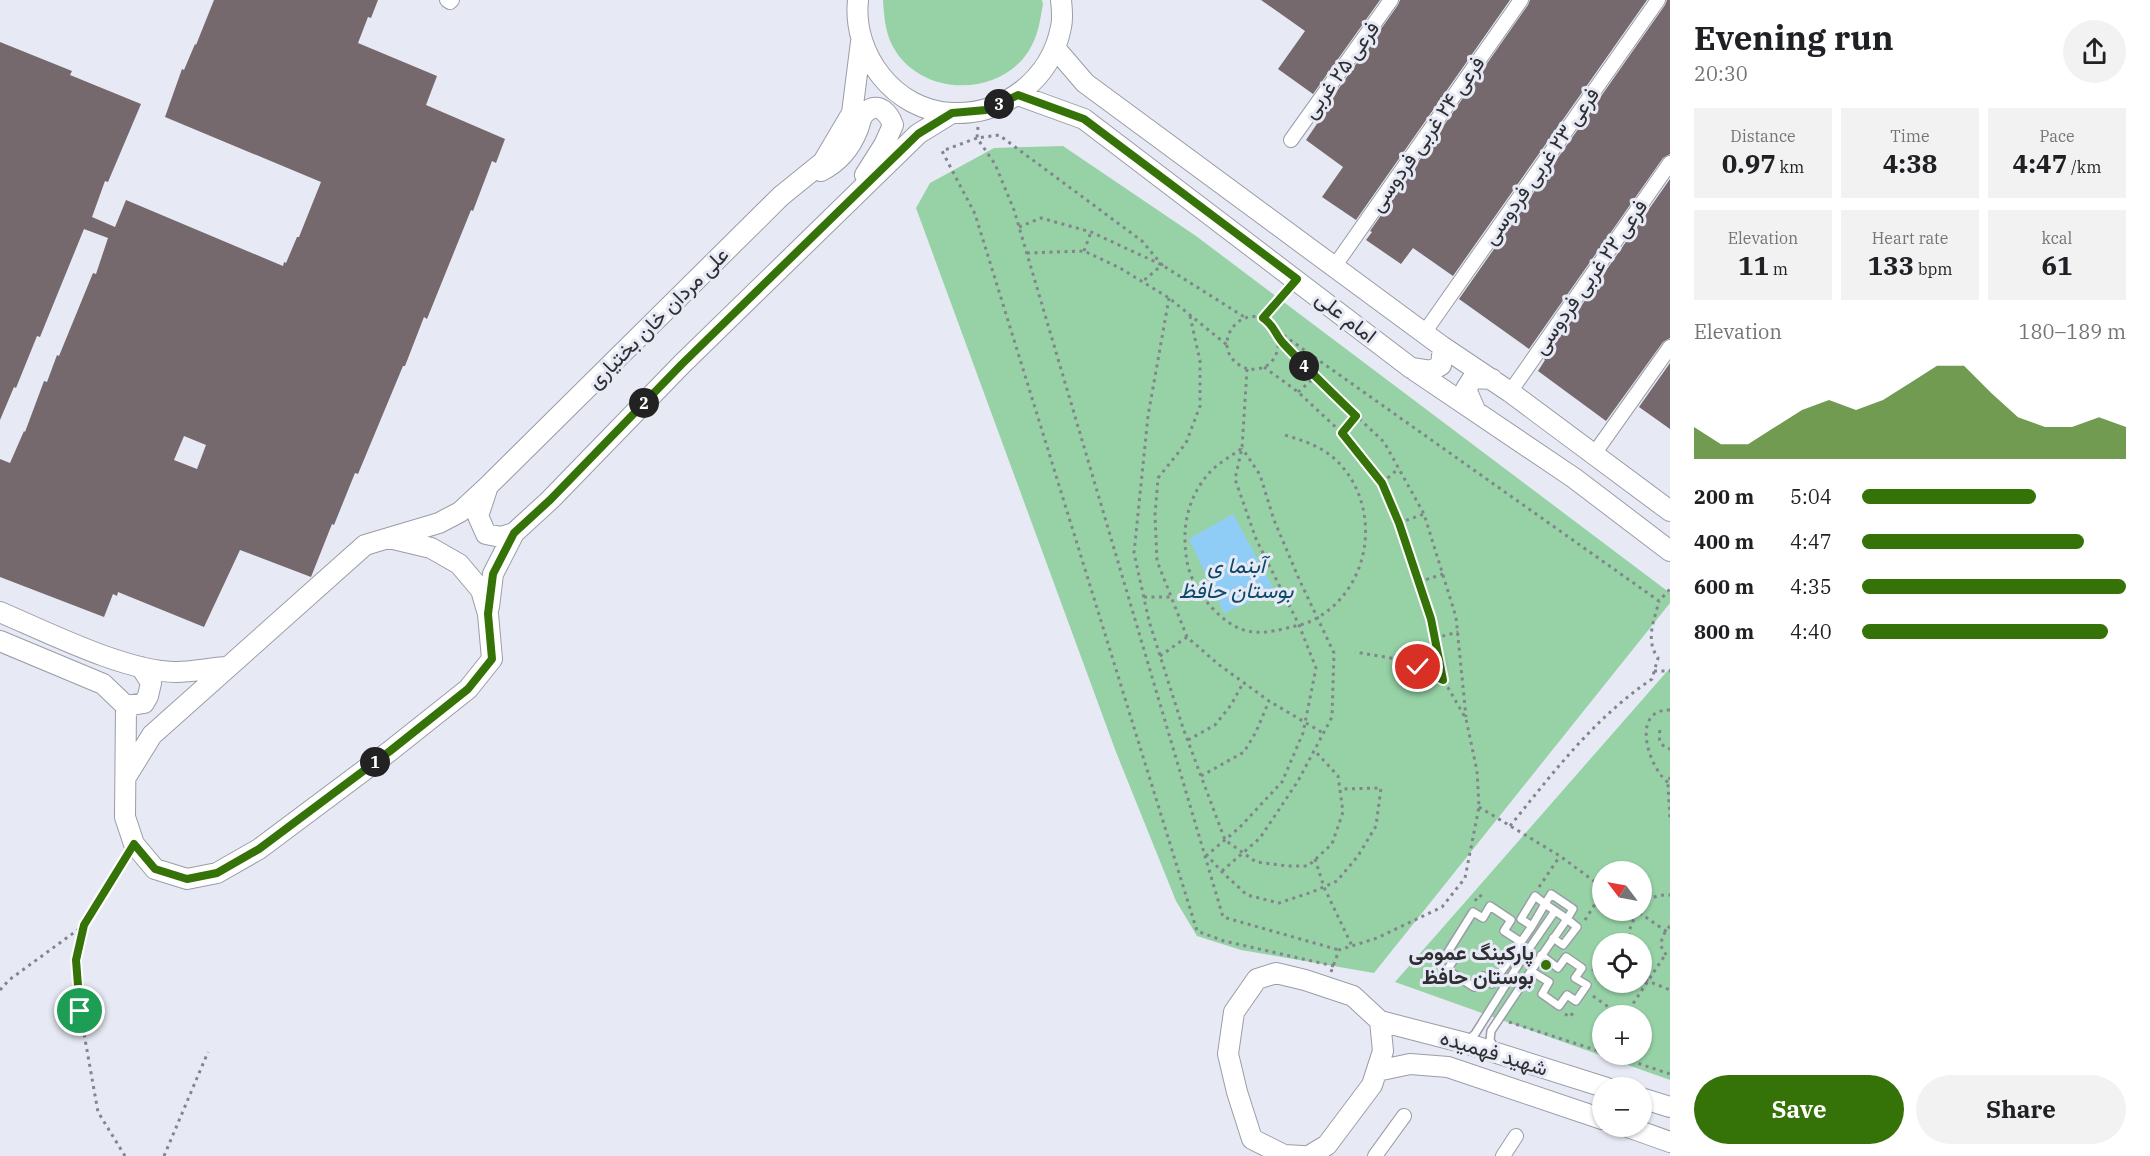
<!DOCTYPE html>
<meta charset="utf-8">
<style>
body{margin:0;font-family:"IBM Plex Serif",Vazirmatn,serif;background:#f2f2f2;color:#202124;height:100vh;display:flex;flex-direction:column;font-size:22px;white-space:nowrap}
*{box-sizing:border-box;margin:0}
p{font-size:20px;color:#757577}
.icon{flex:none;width:33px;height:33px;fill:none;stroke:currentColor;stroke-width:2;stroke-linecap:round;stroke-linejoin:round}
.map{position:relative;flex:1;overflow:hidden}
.panel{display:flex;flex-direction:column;background:#fff;width:480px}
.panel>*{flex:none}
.needle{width:39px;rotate:302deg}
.buttons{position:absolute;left:1592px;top:861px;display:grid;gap:12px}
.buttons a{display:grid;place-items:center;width:60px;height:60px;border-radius:50%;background:#fff;box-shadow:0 2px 4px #0004;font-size:30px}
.pin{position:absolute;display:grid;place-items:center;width:51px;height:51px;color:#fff;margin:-26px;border:3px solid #fff;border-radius:50%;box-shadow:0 2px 6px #0007}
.km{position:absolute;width:30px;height:30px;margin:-15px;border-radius:50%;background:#222;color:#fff;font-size:16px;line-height:30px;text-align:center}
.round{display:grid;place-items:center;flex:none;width:63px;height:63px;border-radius:32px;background:#f2f2f2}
.headline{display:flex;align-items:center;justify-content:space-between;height:102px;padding:0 24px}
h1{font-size:33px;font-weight:700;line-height:45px}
.stats{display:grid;grid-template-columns:repeat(3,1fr);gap:9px;height:102px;padding:6px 24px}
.stats div{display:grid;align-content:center;border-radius:0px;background:#f2f2f2;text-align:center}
.stats b{font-size:26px;font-weight:700}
.stats small{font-size:16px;font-weight:400}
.stats p{font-size:16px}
.chart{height:168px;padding:12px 24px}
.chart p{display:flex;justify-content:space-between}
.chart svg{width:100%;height:108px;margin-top:6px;fill:#357207;opacity:.7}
.action{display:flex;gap:12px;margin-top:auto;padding:12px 24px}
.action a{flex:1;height:69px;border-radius:36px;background:#357207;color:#fff;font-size:24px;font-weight:700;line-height:69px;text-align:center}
.action a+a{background:#f2f2f2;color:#202124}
ul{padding:0 24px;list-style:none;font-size:20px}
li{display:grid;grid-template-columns:96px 72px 1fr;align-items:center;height:45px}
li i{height:15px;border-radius:8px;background:#357207}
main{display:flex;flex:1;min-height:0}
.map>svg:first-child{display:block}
.green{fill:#96d2a6;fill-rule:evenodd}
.water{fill:#90cdf6}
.building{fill:#75696d;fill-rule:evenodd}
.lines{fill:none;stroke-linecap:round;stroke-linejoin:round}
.lane-casing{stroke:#9a9da7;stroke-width:10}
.street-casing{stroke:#9a9da7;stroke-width:16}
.secondary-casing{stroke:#9a9da7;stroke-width:22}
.path{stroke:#83858c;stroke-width:3;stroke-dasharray:3 4.5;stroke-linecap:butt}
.lane{stroke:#fff;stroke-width:7}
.street{stroke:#fff;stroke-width:14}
.secondary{stroke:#fff;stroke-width:20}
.route-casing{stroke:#fff;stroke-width:12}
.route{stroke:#357207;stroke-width:8}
.poi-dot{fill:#357207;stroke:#e7eaf5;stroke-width:2}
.labels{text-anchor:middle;stroke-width:6;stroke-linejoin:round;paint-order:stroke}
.street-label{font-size:21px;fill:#2e2f33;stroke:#e7eaf5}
.poi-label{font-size:21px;font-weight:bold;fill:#2e2f33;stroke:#e7eaf5;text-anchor:end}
.water-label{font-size:22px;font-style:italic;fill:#0c4a6c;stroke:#e7eaf5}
</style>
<main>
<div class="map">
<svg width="1670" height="1156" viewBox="0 0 1670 1156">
<rect width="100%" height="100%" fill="#e7eaf5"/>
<!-- green -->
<path class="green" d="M883,0H1042L1043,4C1040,21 1038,37 1028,52C997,99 918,96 892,45C885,30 884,16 883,0Z
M1063,146L1196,236L1670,593V603L1374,973L1241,950L1197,936L1176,901L1116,752L916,208L930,183L994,148Z
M1670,668V1080L1395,982ZM1602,872H1641V910H1602ZM1602,944H1641V982H1602ZM1602,1016H1641V1054H1602Z"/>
<!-- water -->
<path class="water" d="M1233,514L1275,591L1224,613L1189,539Z"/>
<!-- building -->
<path class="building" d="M214,0H378L371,18L368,17L358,43L437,76L426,105L505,139L496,163L492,161L473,211L471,210L427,319L424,317L405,366H403L358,474L355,473L334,525L332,524L311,577L240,550L204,627L118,592L117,596L113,594L104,617L0,577V459L10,463L24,431L25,432L44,381L47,382L57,355L59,356L93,273L96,274L108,238L84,229L40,337L37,336L16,388L14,387L0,420V42L72,71L70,75L141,104L108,182L105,181L92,217L115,227L126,200L283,266L284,262L286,263L297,237H299L321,182L165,117L182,69L184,70L195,44L196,45ZM184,436L206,445L197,469L174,460Z
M1261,0H1380L1313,94L1278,69L1305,31Z
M1400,0H1510L1356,220L1322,197L1343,167L1306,140L1329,106L1327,105L1398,5Z
M1530,0H1647L1453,276L1413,248L1401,264L1366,240L1372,232L1370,231L1528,5Z
M1667,0H1670V154L1663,158L1529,349L1459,299L1665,5Z
M1670,179V338L1663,342L1606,421L1538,371L1545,360L1544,359Z
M1670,363V429L1639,407Z"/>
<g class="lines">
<!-- lane casing -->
<g class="lane-casing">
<path id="lane" d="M1512,957L1521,942
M1520,962L1555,911
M1531,971L1567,919L1545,904L1532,926
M1468,1040L1475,1034L1520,962L1512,957L1492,984L1483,976L1474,987L1447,970L1455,958L1448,952L1473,912L1483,918L1490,906L1511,920L1504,931L1521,942L1532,926L1521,919L1535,896L1545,904L1551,894L1573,909L1567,919L1577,927L1563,945L1553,938
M1494,1047L1490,1040L1491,1031L1531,971L1549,982L1542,994L1559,1006L1567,995L1576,1001L1587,985L1575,978L1582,968L1566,957L1558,968L1541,955"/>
</g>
<!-- street casing -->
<g class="street-casing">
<path id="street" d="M447,0L450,2L452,0
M1291,140L1391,0
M1334,267L1521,0
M1424,333L1658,0
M1510,392L1670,163
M1594,454L1670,347
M1375,1156L1404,1116
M1503,1156L1516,1136"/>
</g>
<!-- secondary casing -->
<g class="secondary-casing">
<path id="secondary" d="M858,0C852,55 895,111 952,113C1005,115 1051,79 1061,27C1063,19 1062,9 1061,0
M1055,48L1085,83L1443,347L1510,392L1670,511
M1018,95L1084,119L1411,368L1574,478L1670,551
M821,171C839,162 851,147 858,129C860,123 861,116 866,112C879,101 889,114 893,125L884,145L865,175
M1411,368L1431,371L1441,365L1443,347
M1475,410L1466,389L1473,378L1492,379
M487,489L478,516L486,534L501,537L514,533
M489,607L493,574L514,533L550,500L682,364L918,134L952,113
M0,612C47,632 126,672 176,672C193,672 210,668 227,667
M0,641L103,684L126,706L125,817L134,844L155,869L187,879L217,873L259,849L390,751L468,689L492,659L488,614L481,590L459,564L431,548L389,538
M126,706L144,703L148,696L151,683L141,667
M126,777L152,735L365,545L439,523L460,512L487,487L781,196L823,162L852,113L861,42
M1380,1021L1465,1043L1607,1088
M1377,1071L1410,1064L1448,1067L1602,1119
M1641,1098L1670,1107
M1625,1126L1670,1142
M1303,1156L1284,1155L1252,1139L1237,1092L1228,1054L1234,1012L1257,979L1276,973L1305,980L1353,996L1380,1021L1383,1051L1372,1085L1327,1145L1309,1156"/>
</g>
<!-- path -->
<path class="path" d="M978,127L977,138L999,135L1142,241L1162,265L1142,282
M1019,227L1041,218L1091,232L1162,265L1246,318
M1084,251L1091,232
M1027,253L1084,251L1120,268L1169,298L1227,345
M1169,298L1148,416L1134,553L1149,621L1183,728L1225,840L1256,862L1288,866H1308L1332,844L1343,812L1338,776L1314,750
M1190,316L1200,361V406L1186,443L1158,478L1155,515L1157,561L1187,637L1218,664L1269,701L1323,733
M1263,318L1286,292
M1276,330C1282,347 1276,367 1256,369C1249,370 1243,368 1238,364C1207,342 1248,293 1276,330L1659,601L1670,589
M1280,339L1315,377L1384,442L1424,514L1456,617L1466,717
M1264,367L1298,392L1342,433L1382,483L1406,541L1431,619L1443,679
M1247,369L1242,448L1235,479L1256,539L1299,625L1316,668L1303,733L1282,782L1239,828L1207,855L1221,871L1247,895L1279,903L1312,892L1337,881L1358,856L1376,826L1381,788L1340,789
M1298,392L1315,377
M1342,433L1356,416
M1241,449C1231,456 1217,464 1209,473C1189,496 1182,524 1186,554C1188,577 1200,596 1216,612C1239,634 1256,636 1287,628C1294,626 1302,625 1309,622C1371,594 1384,509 1338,462C1322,446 1302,440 1281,434
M1382,483L1399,468
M1399,523L1424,514
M1419,582L1443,574
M1144,597H1170
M1435,638L1458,632
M1160,656L1187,637
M1654,671H1670
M1670,710C1629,709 1649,770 1670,784
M1660,730C1658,740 1660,746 1670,749
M1188,740L1215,725L1231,705L1243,683
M1201,776L1244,752L1256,732L1269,701
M1670,777L1668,786L1670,818
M1479,807L1560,856L1602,887
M1510,826C1553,773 1594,718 1652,679L1658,658C1645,640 1654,621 1659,601
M1315,859L1324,887L1352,946
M1222,871L1260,838L1298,781L1332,717L1334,653L1299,579L1274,520L1260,475L1242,448
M1539,887L1560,856
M1475,901L1479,895L1485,898
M1641,905C1649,898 1659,894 1670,895
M1585,920L1602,893
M1670,926C1663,934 1659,941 1663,952L1670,957
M1629,944V931L1637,911L1670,934
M1439,954L1433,962L1439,966
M1334,966L1224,941L1197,931L975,214L942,151L977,138L995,164L1014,210L1223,917L1339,950
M1592,969L1599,973L1595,979
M1331,972L1339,950L1377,938L1442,907L1465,878L1479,807L1477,771L1466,719L1443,679L1418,667L1396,659L1355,652
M1641,973L1648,981L1670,990
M0,990L9,980L83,926
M1593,996L1621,1016
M1565,1014L1570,1017L1575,1010
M1625,1016L1665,955
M1509,1022L1602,1052
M1610,1054L1670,1074
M125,1156L98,1112L80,1011L76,960L84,925L125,858
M164,1156L208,1052"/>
<!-- lane -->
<use href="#lane" class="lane"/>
<!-- street -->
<use href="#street" class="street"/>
<!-- secondary -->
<use href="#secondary" class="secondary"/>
</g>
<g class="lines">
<!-- route casing -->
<g class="route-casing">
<path id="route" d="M80,1011L76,960L84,925L134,844L155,869L187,879L217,873L259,849L390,751L468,689L492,659L488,614L493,574L514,533L550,500L682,364L918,134L952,113L986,110L1018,95L1084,119L1297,279L1263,318C1274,325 1275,334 1283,343C1307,369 1331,392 1356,416L1342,433L1382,483L1399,523L1431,619L1443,680L1418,667"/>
</g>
<!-- route -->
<use href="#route" class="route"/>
</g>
<!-- markers -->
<circle class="poi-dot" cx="1546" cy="965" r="6"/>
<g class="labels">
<!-- street labels -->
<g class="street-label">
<text transform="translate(1341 70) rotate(-54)" y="7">فرعی ۲۵ غربی</text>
<text transform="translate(1427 134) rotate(-55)" y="7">فرعی ۲۴ غربی فردوسی</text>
<text transform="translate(1541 166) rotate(-55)" y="7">فرعی ۲۳ غربی فردوسی</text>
<text transform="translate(1590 277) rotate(-55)" y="7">فرعی ۲۲ غربی فردوسی</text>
<text transform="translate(1346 317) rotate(38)" y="7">امام علی</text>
<text transform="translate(658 318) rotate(-45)" y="7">علی مردان خان بختیاری</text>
<text transform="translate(1494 1053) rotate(17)" y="7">شهید فهمیده</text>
</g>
<!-- poi labels -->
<g class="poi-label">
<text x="1534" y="960">پارکینگ عمومی<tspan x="1534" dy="24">بوستان حافظ</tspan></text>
</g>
<!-- water labels -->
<g class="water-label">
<text x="1236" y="573">آبنما ی<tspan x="1236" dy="25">بوستان حافظ</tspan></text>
</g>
</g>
</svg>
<div class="buttons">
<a><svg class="needle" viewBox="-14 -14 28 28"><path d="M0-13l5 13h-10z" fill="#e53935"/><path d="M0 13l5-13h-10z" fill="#757577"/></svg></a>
<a><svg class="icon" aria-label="locate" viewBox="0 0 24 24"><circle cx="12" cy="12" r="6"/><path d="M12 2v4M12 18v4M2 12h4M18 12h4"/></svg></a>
<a>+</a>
<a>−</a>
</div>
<div class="pin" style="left:80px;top:1011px;background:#1e9e55"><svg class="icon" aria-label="arrive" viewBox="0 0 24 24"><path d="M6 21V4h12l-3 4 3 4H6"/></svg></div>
<div class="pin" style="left:1418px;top:667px;background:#d93025"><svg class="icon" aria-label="check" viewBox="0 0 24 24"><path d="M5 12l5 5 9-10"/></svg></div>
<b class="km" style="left:375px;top:762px">1</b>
<b class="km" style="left:644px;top:403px">2</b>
<b class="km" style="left:999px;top:104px">3</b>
<b class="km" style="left:1304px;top:366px">4</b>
</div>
<section class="panel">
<div class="headline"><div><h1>Evening run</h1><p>20:30</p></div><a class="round"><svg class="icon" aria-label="share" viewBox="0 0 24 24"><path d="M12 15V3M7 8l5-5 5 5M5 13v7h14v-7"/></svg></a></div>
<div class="stats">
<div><p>Distance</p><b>0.97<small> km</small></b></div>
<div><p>Time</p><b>4:38</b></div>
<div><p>Pace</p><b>4:47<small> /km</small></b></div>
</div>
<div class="stats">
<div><p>Elevation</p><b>11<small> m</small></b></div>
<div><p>Heart rate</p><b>133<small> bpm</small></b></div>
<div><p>kcal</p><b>61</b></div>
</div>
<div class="chart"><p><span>Elevation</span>180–189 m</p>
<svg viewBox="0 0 160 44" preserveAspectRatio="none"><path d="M0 44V31L10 38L20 38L30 31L40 24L50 20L60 24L70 20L80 13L90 6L100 6L110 17L120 27L130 31L140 31L150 27L160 31V44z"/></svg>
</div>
<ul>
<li><b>200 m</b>5:04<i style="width:66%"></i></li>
<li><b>400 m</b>4:47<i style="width:84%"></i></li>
<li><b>600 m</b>4:35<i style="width:100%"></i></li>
<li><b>800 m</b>4:40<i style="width:93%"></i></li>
</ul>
<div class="action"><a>Save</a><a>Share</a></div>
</section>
</main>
